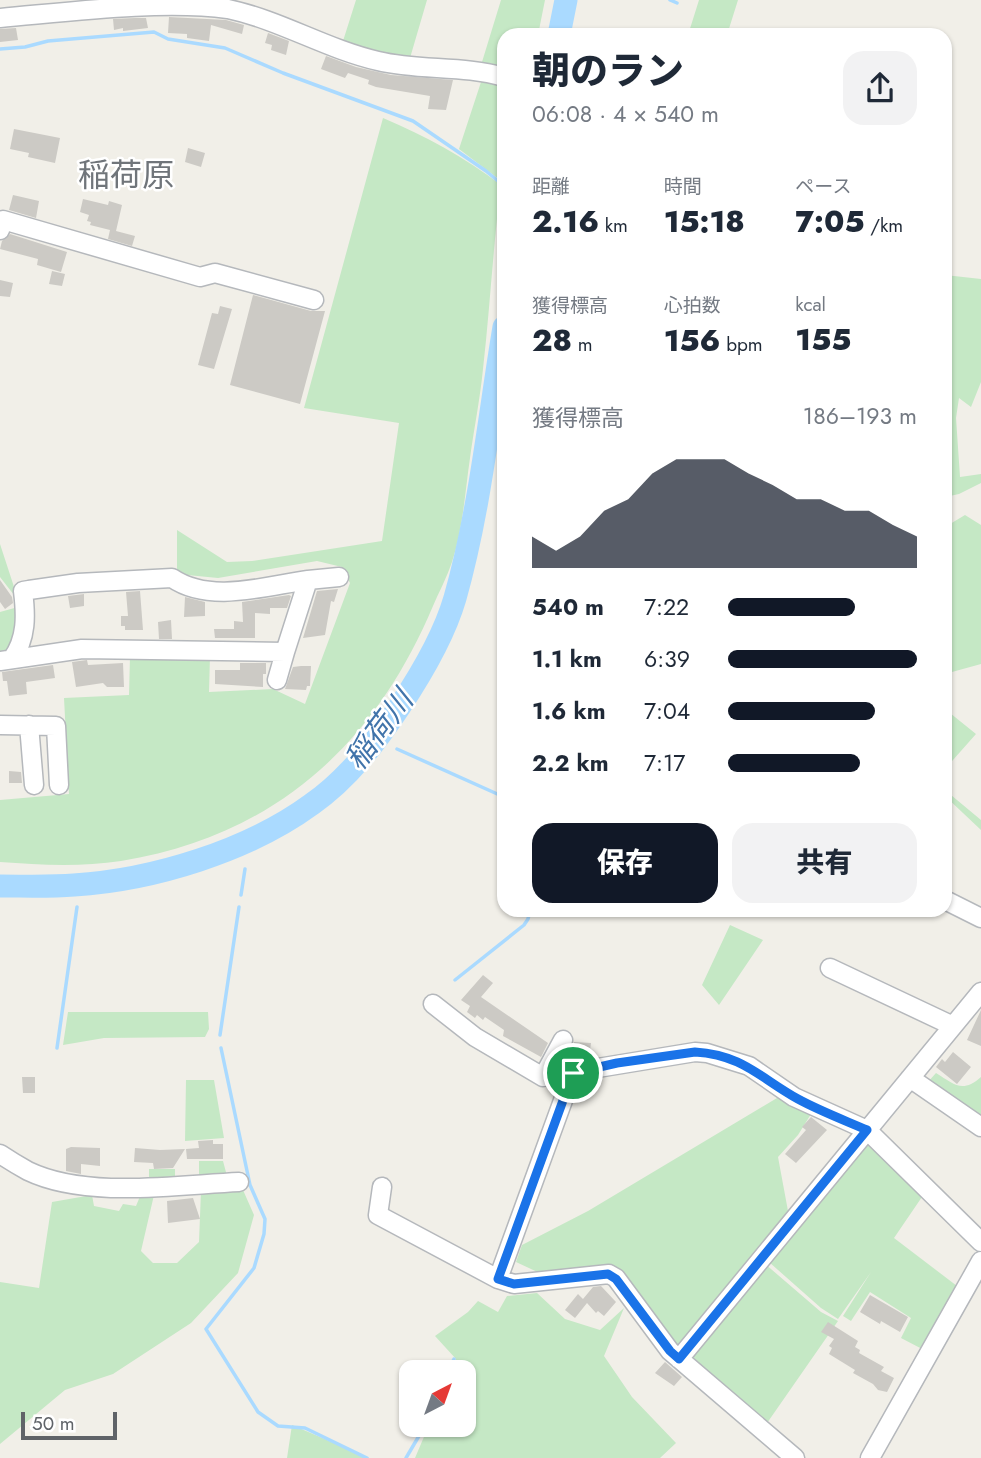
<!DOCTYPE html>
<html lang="ja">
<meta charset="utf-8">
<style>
body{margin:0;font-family:Jost,"Noto Sans JP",sans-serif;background:#f2f2f3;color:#1f2937;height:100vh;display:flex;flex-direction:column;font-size:26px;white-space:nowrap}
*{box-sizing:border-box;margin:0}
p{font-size:23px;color:#747a83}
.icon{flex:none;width:38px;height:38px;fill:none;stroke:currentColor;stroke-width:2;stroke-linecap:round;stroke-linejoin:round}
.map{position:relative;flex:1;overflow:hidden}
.sheet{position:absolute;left:497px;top:28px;width:455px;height:889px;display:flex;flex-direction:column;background:#fff;border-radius:21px;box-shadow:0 2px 5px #0004}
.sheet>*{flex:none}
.needle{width:46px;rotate:41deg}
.buttons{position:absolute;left:399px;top:1360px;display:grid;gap:14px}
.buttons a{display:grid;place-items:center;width:77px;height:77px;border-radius:14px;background:#fff;box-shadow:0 2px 5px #0004;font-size:35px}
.scale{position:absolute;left:21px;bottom:18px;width:96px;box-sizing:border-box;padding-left:7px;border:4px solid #5f6368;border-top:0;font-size:19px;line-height:24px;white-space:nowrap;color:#5f6368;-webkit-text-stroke:5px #fff;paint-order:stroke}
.pin{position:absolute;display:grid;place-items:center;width:60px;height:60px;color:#fff;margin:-30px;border:4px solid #fff;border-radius:50%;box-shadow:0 2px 7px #0007}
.round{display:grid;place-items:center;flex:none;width:74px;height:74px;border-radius:21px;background:#f2f2f3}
.overview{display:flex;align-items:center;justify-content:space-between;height:119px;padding:0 35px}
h1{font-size:38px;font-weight:800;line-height:52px}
.metrics{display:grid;grid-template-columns:repeat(3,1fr);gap:10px;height:119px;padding:7px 35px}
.metrics div{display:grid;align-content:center}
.metrics b{font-size:30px;font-weight:800}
.metrics small{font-size:19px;font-weight:400}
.metrics p{font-size:19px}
.chart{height:196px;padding:14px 35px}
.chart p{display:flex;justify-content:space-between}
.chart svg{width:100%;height:126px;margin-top:7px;fill:#111827;opacity:.7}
.cta{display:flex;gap:14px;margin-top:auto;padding:14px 35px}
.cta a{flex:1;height:80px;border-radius:21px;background:#111827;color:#fff;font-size:28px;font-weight:800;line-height:80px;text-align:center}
.cta a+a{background:#f2f2f3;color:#1f2937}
ul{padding:0 35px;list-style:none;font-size:23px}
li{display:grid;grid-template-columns:112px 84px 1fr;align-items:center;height:52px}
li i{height:18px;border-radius:9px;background:#111827}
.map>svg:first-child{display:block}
.green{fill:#c5e8c5}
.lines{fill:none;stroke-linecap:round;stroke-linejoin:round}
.stream{stroke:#aadaff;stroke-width:3.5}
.river{stroke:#aadaff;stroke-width:23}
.building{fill:#cccac5}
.minor-casing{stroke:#b5b8bc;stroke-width:21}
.minor{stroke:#fff;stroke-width:18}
.route-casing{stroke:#fff;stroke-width:14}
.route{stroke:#1a73e8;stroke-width:9}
.labels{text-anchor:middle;stroke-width:5;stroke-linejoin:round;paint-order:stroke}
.water-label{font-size:30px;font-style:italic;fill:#4174aa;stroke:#fff}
.quarter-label{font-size:32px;fill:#70757a;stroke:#fff}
</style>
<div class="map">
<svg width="981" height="1458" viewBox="0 0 981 1458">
<rect width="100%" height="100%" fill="#f1efe8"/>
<!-- green -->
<path class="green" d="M356,0H427L410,58L368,51L343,41Z
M501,0H545L538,35H504V68L482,62Z
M699,0H738L727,35H688Z
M483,76L504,82V183L459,149Z
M383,118C426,136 464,157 501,185C493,246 490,308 483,369C480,399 474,429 470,458C465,492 463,529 452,562C447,577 439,592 433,606C374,746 274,836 121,861C81,867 40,865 0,862V800L69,794L64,698L129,695L130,657L210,656L209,692L273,689L305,704L350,583L342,567L317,561L218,578L177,574V530L227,562L252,561L382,541L399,423L304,408Z
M945,275L981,279V382L971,407L959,398L956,418L960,477L981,474V483L959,494L945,497Z
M965,515L981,525V664L952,672L945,706V527Z
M0,544L16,593L14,595L0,577Z
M18,607L21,622L9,653L0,655V612Z
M945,709L976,734L945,769Z
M945,790L981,820V830L945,796Z
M730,925L763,940L719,1005L702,985Z
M68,1012H208L209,1029L205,1037L104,1038L63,1045Z
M936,1073C954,1084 962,1094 981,1077V1117L927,1083Z
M186,1080H214L224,1138L185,1141Z
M782,1095L811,1114L798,1135L778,1157L788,1211L791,1216L680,1349L672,1348L621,1277L546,1276L516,1262L522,1245L588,1211Z
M862,1143H870L924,1194L894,1238L957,1286L924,1350L901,1338L911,1318L870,1292L851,1321L843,1316L871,1272L838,1319L821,1308L769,1262Z
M199,1161H223L227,1176H199Z
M149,1169H175V1178L149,1179Z
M243,1190L254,1215L238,1273L191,1323L113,1374L65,1390L0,1444V1282L39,1288L52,1202L92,1195L94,1206L119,1211L123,1204L136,1206L141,1194L154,1195L141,1251L153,1263H177L199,1242L201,1191Z
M764,1263L821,1312L838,1321L765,1426L690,1356Z
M537,1293L565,1319L600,1330L624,1308L604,1356L632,1397L676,1443L660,1458H415L429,1425L464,1424V1372H451L456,1359L435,1336L468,1312L478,1301L498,1312L507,1296Z
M292,1425L369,1458H287Z"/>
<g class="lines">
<!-- stream -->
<path class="stream" d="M670,0L677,3
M0,49L25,47L48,41L154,32L168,39L225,48L283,73L413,121L486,171L504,186
M397,749L504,797
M241,895L245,869
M455,980L524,925L528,919L530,910
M220,1035L239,907
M57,1048L77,907
M221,1048L250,1185L265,1219L264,1234L254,1268L206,1329L258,1412L278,1426L305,1428L367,1458
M448,1372L454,1359
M406,1458L426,1424"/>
<!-- river -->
<path class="river" d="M559,35L566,0
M0,886C25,886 50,887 74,885C153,880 248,851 312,804C348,779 376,742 400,706C422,673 444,636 455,598C480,510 489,417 504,327"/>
</g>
<!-- building -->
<path class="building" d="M169,17L226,20L244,25L242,34L211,25L209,41L187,38V34L168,33Z
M135,18H146L148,28L123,31V28L114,30L113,19Z
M16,28L18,40L0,42V29Z
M268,33L289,41L286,55L271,50L272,45L265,43Z
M326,56L356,67L391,75L453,80L446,110L428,109L430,96L376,87L368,84L369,80L348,73L345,78L321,69Z
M14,129L60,138L55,163L28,157L29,153L10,149Z
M188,148L205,153L201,167L185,162Z
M13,195L39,201L36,218L9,210Z
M83,199L108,205L109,201L122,205L116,231L135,236L132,246L108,239L110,230L90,225L91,222L87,221L89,215L80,212Z
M10,234L67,252L61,272L37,265L38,259L0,249L2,241Z
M52,271L65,274L62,286L49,284Z
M0,280L13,283L10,297L0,296Z
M253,295L311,311H325L300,404L230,385Z
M220,306L232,309L214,369L198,365L212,313L218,314Z
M0,580L12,597L13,603L5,609L0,602Z
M338,589L334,602L331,601L325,635L303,638L317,591Z
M140,591L143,630H125V626H121V616H128L126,592Z
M84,594V606L70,608L68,596Z
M289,595L291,596L287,608H270V614L255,613V638H215L214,629H234V621L243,622L242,602Z
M185,597L205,602V616L184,617Z
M171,620L172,639H159L158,622Z
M87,660L88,665L123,663L124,687H107L103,683L76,687L72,662Z
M240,663H266V674H263V687L215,684V670H240Z
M53,665L55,678L26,682L27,694L9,696L7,681H3L2,672Z
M301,666H311L310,686H307L306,690L285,689L293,667Z
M9,771L21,772L22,783H9Z
M483,975L493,983L481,997L548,1043L541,1057L503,1036L504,1030L485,1017L483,1020L477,1015L475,1018L467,1012L470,1006L461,1000Z
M981,1010V1046L967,1040Z
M574,1042L591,1043L589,1058L567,1060Z
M953,1052L971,1067L957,1084L936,1067L942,1059L945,1062Z
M22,1077H35V1093H23Z
M811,1117L827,1130L796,1163L785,1154L806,1130L802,1127Z
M213,1140V1144H223V1159H187L186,1149L199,1148L198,1141Z
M71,1147L100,1148V1166L81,1164V1174L66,1171V1149Z
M135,1148L160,1150L185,1149L173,1168L154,1169L153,1163L134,1162Z
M193,1198L200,1219L168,1223L167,1201Z
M601,1286L616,1302L604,1316L598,1311L596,1313L587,1303L575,1318L565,1310L578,1294L583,1299L593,1287Z
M870,1295L908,1317L900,1332L881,1321L880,1324L860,1312Z
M828,1322L858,1341L855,1347L860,1350L859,1353L884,1367L881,1371L894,1378L887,1392L878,1390L873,1384L853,1373L855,1370L829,1354L832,1348L829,1346L834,1339L821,1332Z
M665,1362L682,1377L674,1386L655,1373Z"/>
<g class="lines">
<!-- minor casing -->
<g class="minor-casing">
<path id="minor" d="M0,18C69,12 161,0 228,9C280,20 326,49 378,61C419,71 463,65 504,77
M0,230L3,220L200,277L215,273L314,300
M308,580L339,577
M0,661L82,649L285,652L308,580C265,586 210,604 172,578L78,583L29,590L23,591C26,615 27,638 12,659
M277,680L285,652
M0,725L56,726L59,785
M29,725L34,785
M945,900L981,918
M830,968L953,1026
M433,1004L475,1037L543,1077L695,1052L707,1053L749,1066L794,1097L867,1130L981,1242
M543,1077L563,1040
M910,1078L981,1127
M0,1154C9,1160 19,1166 28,1171C86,1199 176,1185 239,1182
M382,1187L378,1215L498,1279L514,1284L609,1274L616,1278L670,1351L795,1458
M498,1279L573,1073
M679,1359L981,992
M870,1458L981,1261"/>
</g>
<!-- minor -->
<use href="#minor" class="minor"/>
</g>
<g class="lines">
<!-- route casing -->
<g class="route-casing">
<path id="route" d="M695,1052C743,1055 760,1078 798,1099C820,1111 844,1120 867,1130L679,1359L670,1351L616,1279L608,1274L514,1284L498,1279L573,1073L617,1063Z"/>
</g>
<!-- route -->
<use href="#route" class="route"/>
</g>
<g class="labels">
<!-- water labels -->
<g class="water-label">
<text transform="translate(379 730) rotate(-53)" y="10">稲荷川</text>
</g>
<!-- quarter labels -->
<g class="quarter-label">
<text x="126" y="186">稲荷原</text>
</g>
</g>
</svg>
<div class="buttons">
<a><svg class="needle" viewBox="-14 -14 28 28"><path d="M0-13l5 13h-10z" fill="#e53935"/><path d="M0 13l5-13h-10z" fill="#747a83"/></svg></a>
</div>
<div class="scale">50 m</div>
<div class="pin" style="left:573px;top:1073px;background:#1e9e55"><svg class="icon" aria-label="arrive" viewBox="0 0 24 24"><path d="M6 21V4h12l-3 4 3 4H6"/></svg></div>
<section class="sheet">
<div class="overview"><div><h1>朝のラン</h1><p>06:08 · 4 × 540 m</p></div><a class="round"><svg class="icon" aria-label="share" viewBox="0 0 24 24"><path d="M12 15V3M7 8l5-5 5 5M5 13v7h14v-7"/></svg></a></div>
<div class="metrics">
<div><p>距離</p><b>2.16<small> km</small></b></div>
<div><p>時間</p><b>15:18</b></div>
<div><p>ペース</p><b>7:05<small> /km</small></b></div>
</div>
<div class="metrics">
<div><p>獲得標高</p><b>28<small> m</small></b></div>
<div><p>心拍数</p><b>156<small> bpm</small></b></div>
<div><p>kcal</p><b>155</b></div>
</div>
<div class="chart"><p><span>獲得標高</span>186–193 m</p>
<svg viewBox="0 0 160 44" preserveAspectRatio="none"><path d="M0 44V33L10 38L20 33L30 24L40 20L50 11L60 6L70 6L80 6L90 11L100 15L110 20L120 20L130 24L140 24L150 29L160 33V44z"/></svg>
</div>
<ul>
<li><b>540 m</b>7:22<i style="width:67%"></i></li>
<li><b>1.1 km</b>6:39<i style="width:100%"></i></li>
<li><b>1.6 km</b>7:04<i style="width:78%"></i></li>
<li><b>2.2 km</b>7:17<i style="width:70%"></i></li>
</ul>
<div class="cta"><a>保存</a><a>共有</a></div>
</section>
</div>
